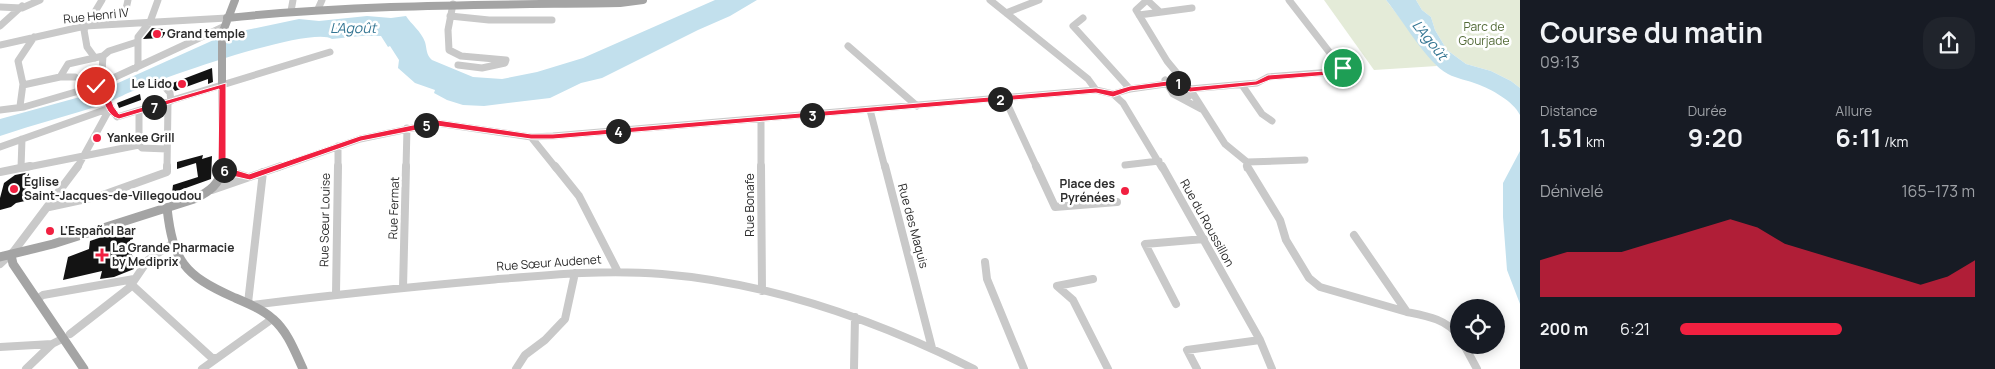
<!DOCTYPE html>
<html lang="fr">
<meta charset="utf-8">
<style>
body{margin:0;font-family:Manrope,sans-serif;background:#20242c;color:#f1f3f6;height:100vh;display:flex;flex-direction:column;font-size:19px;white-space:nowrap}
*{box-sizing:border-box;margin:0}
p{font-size:16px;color:#9ea1a6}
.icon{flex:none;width:28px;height:28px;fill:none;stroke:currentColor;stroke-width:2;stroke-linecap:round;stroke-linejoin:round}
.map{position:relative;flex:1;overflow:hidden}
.panel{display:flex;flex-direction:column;background:#171b24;width:475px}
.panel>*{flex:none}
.buttons{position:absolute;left:1450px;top:299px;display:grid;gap:10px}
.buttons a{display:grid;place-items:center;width:55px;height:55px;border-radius:50%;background:#171b24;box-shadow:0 2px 12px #0003;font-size:25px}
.pin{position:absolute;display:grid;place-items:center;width:42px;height:42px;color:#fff;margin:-21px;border:2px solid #fff;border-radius:50%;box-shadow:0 1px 5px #0007}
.km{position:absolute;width:25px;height:25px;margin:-12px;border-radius:50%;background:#222;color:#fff;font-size:14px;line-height:25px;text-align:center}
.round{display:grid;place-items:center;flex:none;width:52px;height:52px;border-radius:20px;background:#20242c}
.headline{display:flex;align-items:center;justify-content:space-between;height:85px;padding:0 20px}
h1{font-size:28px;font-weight:700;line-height:38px}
.metrics{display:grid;grid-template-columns:repeat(3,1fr);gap:8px;height:85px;padding:5px 20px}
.metrics div{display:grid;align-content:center}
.metrics b{font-size:25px;font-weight:700}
.metrics small{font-size:14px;font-weight:400}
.metrics p{font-size:14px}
.chart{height:140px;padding:10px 20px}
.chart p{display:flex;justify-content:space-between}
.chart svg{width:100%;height:90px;margin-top:5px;fill:#f12040;opacity:.7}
ul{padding:0 20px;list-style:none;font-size:16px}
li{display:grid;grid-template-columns:80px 60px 1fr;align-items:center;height:38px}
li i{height:12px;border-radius:6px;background:#f12040}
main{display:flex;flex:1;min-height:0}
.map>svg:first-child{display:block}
.green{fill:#e4ebd8}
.water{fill:#c2e0ed}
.building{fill:#131313}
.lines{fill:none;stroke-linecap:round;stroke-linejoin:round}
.minor-far1{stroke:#c9c9c9;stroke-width:7}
.minor{stroke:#c9c9c9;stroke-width:8}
.major-far1{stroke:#a4a4a4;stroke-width:8}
.major{stroke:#a4a4a4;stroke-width:9}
.route{fill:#f12040;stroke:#fff}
.poi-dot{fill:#f12040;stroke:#fff;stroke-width:2}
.labels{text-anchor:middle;stroke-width:5;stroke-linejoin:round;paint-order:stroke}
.street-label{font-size:12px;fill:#2c2c2c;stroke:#fff}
.park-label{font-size:12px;fill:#536a37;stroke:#fff}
.poi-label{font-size:12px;font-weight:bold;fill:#2c2c2c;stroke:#fff;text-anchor:start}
.water-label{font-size:14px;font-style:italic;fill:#357693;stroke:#fff}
</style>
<main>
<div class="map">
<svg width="1520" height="369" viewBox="0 0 1520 369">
<rect width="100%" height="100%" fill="#fff"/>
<!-- green -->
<path class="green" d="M1324,0H1386L1437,66L1374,70Z
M1416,0H1520V88L1511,81L1491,71L1466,64L1447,50L1435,30L1431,17L1422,10Z"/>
<!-- water -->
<path class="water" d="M715,0H757L730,16L698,30L602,78L581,83L550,98L484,106L463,105L447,100L434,93L435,90L415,83L398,68L399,60L390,46L388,47L381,36H361L332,39C311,25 151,81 122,96C116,98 111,102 105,104C70,115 35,124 0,136V119L98,92L227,34L299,19L319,21L367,16L391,18L406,16C411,24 421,31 425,42C427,49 426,55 432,60L473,77L502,79L537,72L583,58Z
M1386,0H1416L1422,10L1431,17L1435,30L1447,50L1466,64L1491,71L1511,81L1520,88V115C1513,101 1491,89 1477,84C1468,80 1457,79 1448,74C1427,63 1402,19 1386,0Z
M1520,151V304L1507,270L1503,217V183Z"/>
<!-- building -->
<path class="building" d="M152,28L163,29L161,32H166L162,38L143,39Z
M212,68L213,82L208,84V79L175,91L170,84Z
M140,94L141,100L119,108L117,103Z
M203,155L202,159L212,156L211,179L172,193L173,185L198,177L196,163L177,169V162Z
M30,172L24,195L27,194L25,201L16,203L11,207L0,210V198L4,183L15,175Z
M131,227L133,239L130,240L134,269L114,277L100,279L102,271L63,280L68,257L89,249L90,241Z"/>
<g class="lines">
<!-- minor-far1 -->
<path class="minor-far1" d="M990,0L1088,79L1096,90
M453,4L448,30L449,50L461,56L506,60L505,63L482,68L458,65
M0,7L22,8L40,0
M126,9L128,0
M318,9L322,0
M291,11L293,0
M1160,12L1147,0L1136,10L1167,61L1190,89L1189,96L1179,97
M1006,13L1039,0
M1139,15L1192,8
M450,16L489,20H552
M1083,18L1073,26L1130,89
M0,26L22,6
M137,42L109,51L103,56C101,80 102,97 117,117L330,52
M0,45L85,26L227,18
M848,46L917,106
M95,58L87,47L84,30L102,0
M136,68L138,65V37L150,22L158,0
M60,77H75
M1165,80L1173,94L1201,109
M23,85L60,77L68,64L103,56
M1242,85L1262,114L1272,121
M164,86L170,93L171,101
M1190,89L1225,144L1247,162V168
M1190,89L1257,83L1268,77L1344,71L1289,0
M1113,94L1123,103L1162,168
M1005,99L1037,168
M24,107L20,106L23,84L18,61L34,37
M0,110L24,107L96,86L223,27
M870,110L885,168
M139,111V145L142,148L167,149
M761,119V168
M531,137L556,168
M0,147L110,108
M1247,162L1305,160
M1125,165L1159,161
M21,168L22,139
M23,168L139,145
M77,168L110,108
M167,168L168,103
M277,168L360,139L437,123L531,137L553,136L1096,90L1113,94L1130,89L1172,83
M338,168V146
M406,168L407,128"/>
<!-- minor -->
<path class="minor" d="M555,166L579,196L618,272
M761,166L762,291
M885,166L932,348
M1036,166L1055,207L1117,202
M1162,166L1260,340L1272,369
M1247,166L1280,220L1286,240L1309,278L1320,287L1407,312L1354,235
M222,169L248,177
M0,172L30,166
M212,190L281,166
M49,207L100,196L167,172V166
M985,262L987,279L1024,369
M0,264L14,251L78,166
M1093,279L1057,286L1073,300L1108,369
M132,285L212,358H217
M403,288L406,166
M336,294L338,166
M37,299L43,295L134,279
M248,303L263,172
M1176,304L1145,244L1204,239
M252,305C331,295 410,287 489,280C546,275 604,269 662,274C772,283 876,320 974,369
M1407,312C1427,316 1446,319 1459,336
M70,334L129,288L148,260L173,243
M1464,345L1477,369
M0,347L52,344
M26,369L52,344L60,340
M202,369L272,319
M516,369L525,355L545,340L565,319L575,273
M854,369L855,317
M1197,369L1187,350L1260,340"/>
<!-- major-far1 -->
<path class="major-far1" d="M227,18C358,4 489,5 620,3L643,0
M222,168V34L235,0"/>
<!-- major -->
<path class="major" d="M167,208C173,261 184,275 233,297C247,303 262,309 273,319C288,332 295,352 303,369
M11,255L13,264L84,369
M0,257L53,244L194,199C209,192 221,184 222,166"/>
</g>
<!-- route -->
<path class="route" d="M1343,66L1347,68L1344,73L1342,74L1270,80L1257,85L1190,92L1175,85L1130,91L1113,97L1096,93L553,139H531L437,126L361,141L250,180L228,175L218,169L219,89L119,119C106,116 103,99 99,88L96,89L92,86L99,82H104L114,107L119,114L226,83V167L249,174L360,136L437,120L531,134H553L1096,88L1113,91L1130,86L1175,80L1185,82L1191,87L1256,81L1268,75L1339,70Z"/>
<!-- markers -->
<g class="poi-dot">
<circle cx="157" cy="34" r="5"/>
<circle cx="182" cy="84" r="5"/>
<circle cx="97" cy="138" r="5"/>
<circle cx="14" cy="189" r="5"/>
<circle cx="1125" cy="191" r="5"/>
<circle cx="50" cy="231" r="5"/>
<path d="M99.5 247.5h5v5h5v5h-5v5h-5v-5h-5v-5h5z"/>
</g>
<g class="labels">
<!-- street labels -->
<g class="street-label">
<text transform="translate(96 16) rotate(-6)" y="4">Rue Henri IV</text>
<text transform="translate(750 205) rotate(-90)" y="4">Rue Bonafe</text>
<text transform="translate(394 208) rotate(-88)" y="4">Rue Fermat</text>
<text transform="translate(325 220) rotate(-89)" y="4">Rue Sœur Louise</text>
<text transform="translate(1207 223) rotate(61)" y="4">Rue du Roussillon</text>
<text transform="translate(913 226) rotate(75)" y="4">Rue des Maquis</text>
<text transform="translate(549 263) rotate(-4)" y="4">Rue Sœur Audenet</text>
</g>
<!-- park labels -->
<g class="park-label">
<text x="1484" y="31">Parc de<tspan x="1484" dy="14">Gourjade</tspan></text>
</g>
<!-- poi labels -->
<g class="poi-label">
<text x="167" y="38">Grand temple</text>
<text x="172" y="88" text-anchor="end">Le Lido</text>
<text x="107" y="142">Yankee Grill</text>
<text x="24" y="186">Église<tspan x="24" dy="14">Saint-Jacques-de-Villegoudou</tspan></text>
<text x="1115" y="188" text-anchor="end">Place des<tspan x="1115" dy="14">Pyrénées</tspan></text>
<text x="60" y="235">L'Español Bar</text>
<text x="112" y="252">La Grande Pharmacie<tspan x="112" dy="14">by Mediprix</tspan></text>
</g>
<!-- water labels -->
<g class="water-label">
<text x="353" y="33">L'Agoût</text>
<text transform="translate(1430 40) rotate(51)" y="5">L'Agoût</text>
</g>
</g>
</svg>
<div class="buttons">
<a><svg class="icon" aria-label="locate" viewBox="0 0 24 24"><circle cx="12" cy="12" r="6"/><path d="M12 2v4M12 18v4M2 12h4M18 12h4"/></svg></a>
</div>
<div class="pin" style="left:1343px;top:68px;background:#1e9e55"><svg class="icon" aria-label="arrive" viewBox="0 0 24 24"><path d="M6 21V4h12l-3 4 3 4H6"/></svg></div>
<div class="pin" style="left:96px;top:86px;background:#d93025"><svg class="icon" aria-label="check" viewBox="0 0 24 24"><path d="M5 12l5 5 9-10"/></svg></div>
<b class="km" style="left:1178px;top:83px">1</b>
<b class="km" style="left:1000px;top:99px">2</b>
<b class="km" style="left:812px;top:115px">3</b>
<b class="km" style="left:618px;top:131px">4</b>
<b class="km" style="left:426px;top:125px">5</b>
<b class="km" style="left:224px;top:170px">6</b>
<b class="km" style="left:154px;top:107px">7</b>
</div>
<section class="panel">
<div class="headline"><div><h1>Course du matin</h1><p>09:13</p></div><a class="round"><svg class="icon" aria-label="share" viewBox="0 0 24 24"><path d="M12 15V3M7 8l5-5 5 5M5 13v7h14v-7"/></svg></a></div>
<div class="metrics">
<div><p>Distance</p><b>1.51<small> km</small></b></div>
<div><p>Durée</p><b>9:20</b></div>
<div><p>Allure</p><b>6:11<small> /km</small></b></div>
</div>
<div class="chart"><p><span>Dénivelé</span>165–173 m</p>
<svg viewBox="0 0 160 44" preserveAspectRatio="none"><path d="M0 44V26L10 22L20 22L30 22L40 18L50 14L60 10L70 6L80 10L90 18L100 22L110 26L120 30L130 34L140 38L150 34L160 26V44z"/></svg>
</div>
<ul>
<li><b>200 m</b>6:21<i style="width:55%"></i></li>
</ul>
</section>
</main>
